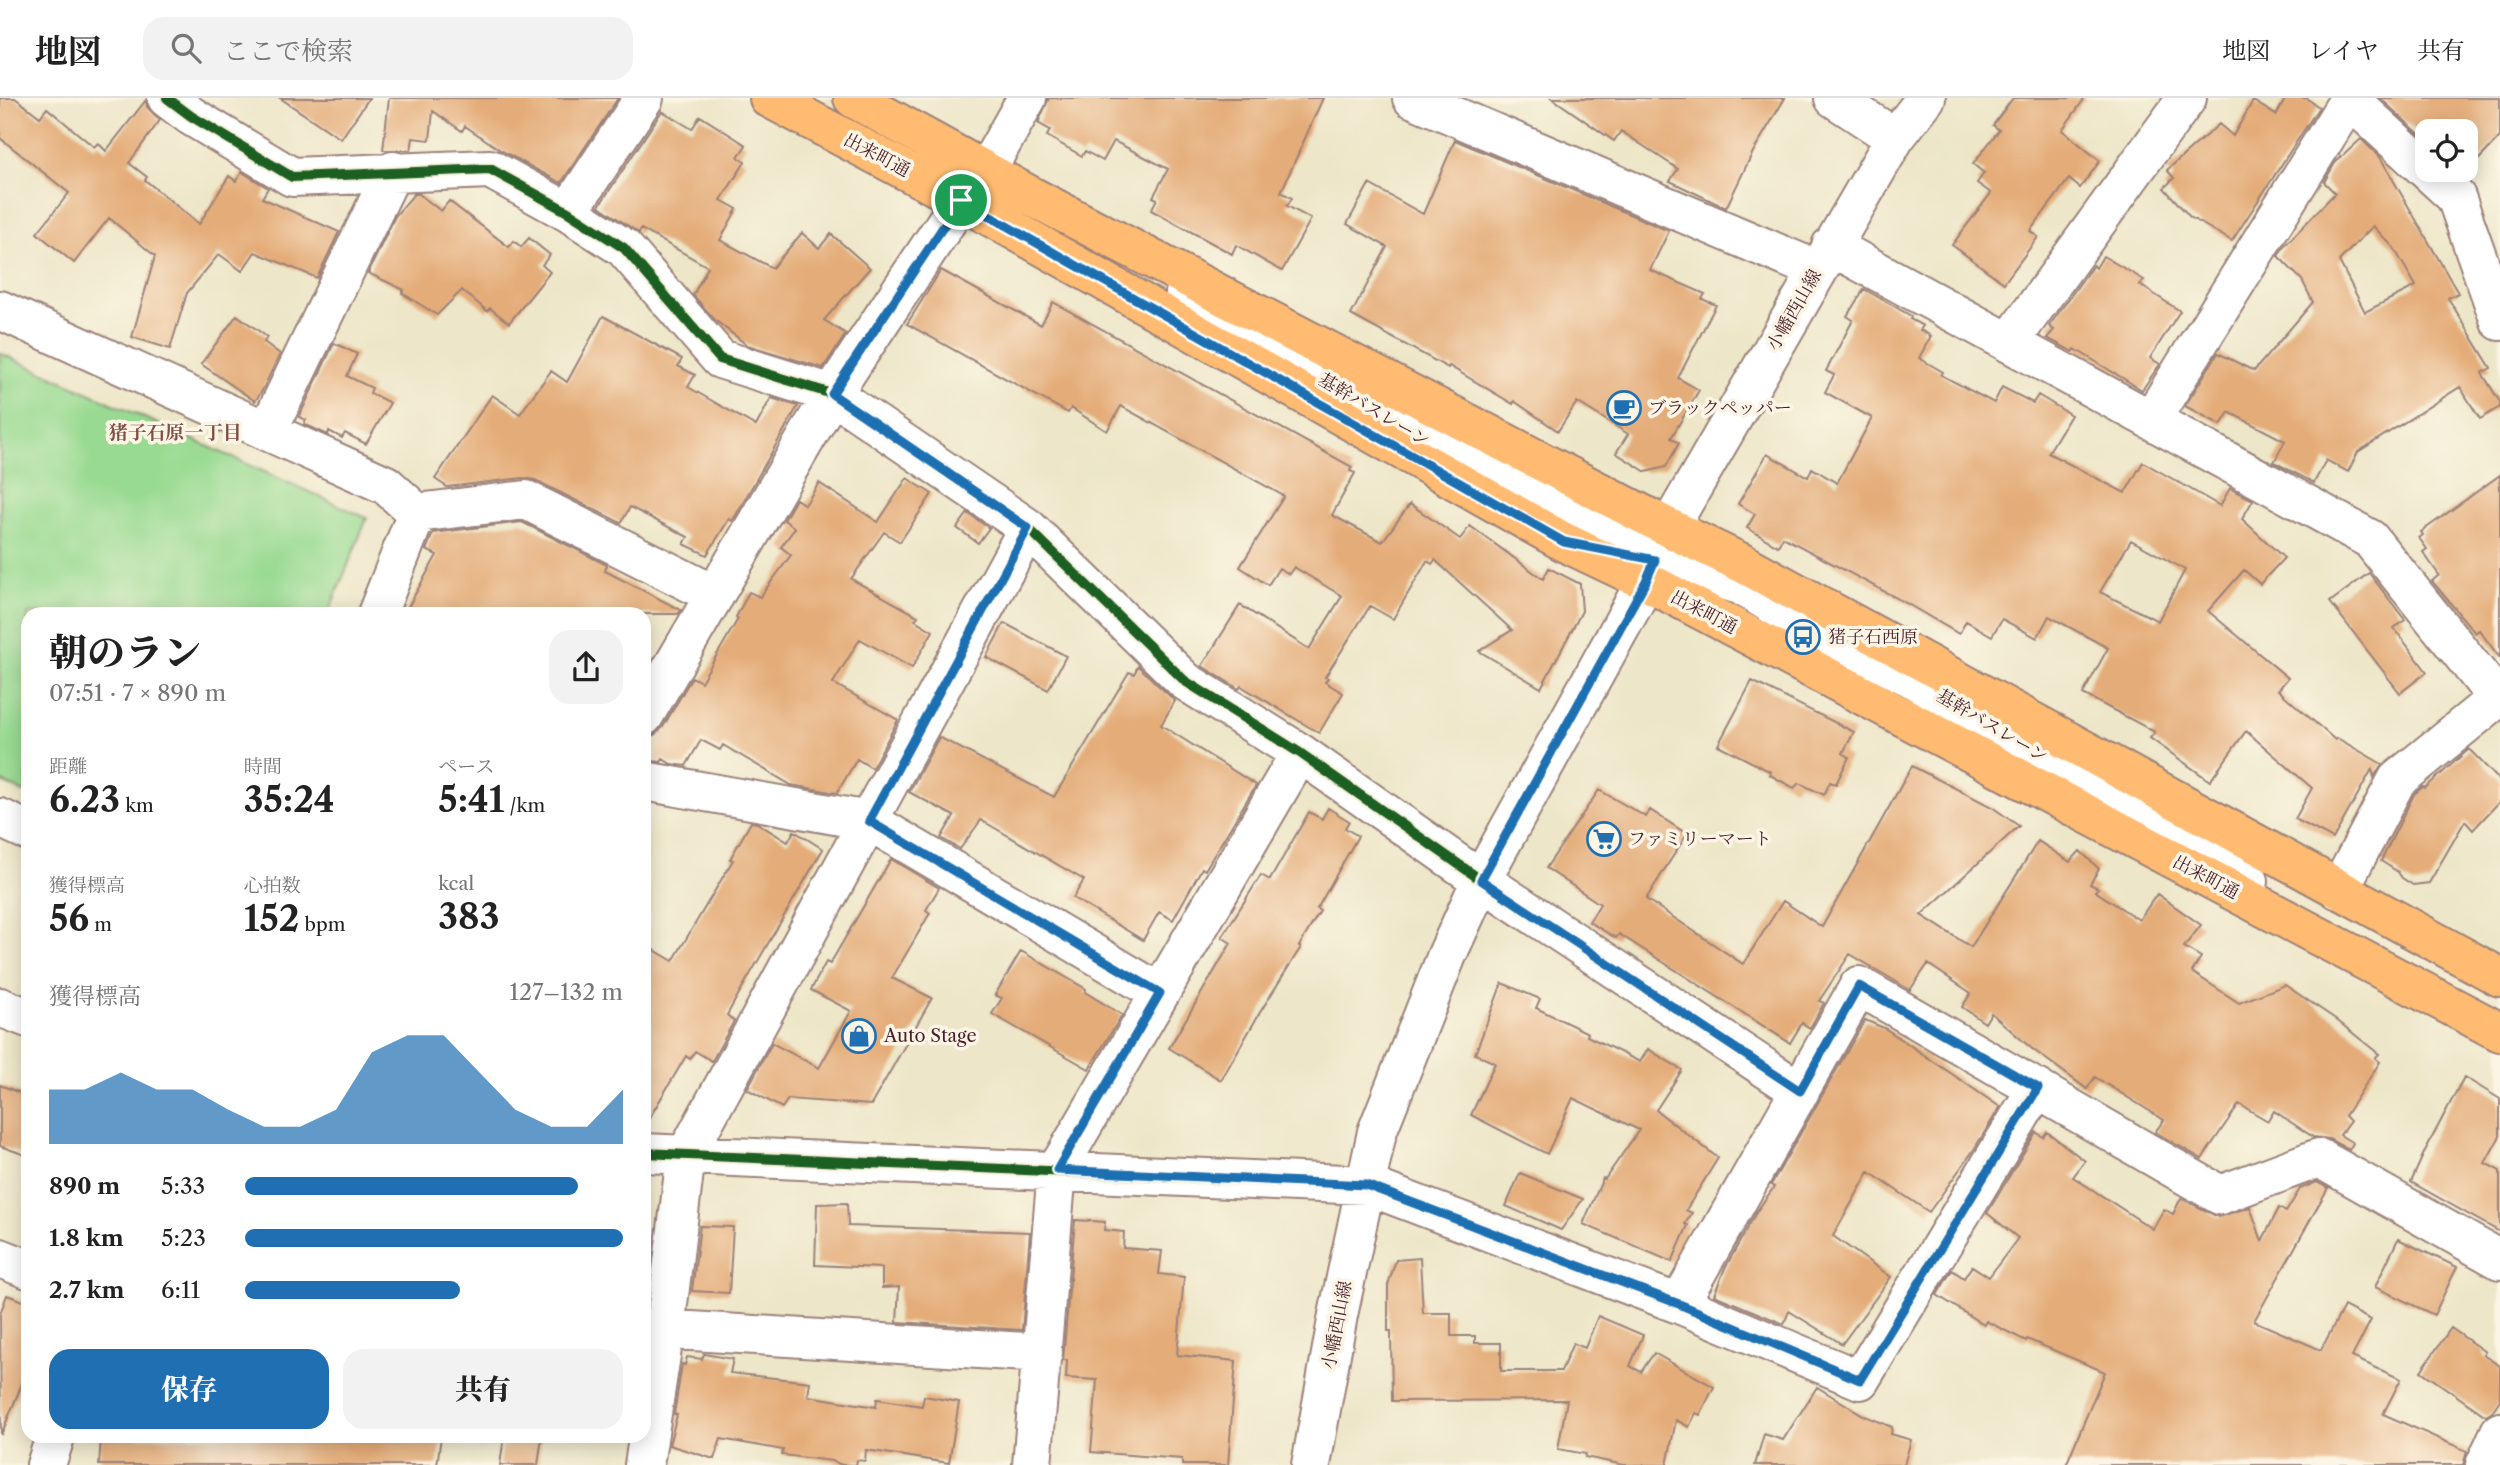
<!DOCTYPE html>
<html lang="ja">
<meta charset="utf-8">
<style>
body{margin:0;font-family:"Libre Caslon Text","Noto Serif JP",serif;background:#f2f2f2;color:#222;height:100vh;display:flex;flex-direction:column;font-size:26px;white-space:nowrap}
*{box-sizing:border-box;margin:0}
p{font-size:23px;color:#767676}
.icon{flex:none;width:38px;height:38px;fill:none;stroke:currentColor;stroke-width:2;stroke-linecap:round;stroke-linejoin:round}
.map{position:relative;flex:1;overflow:hidden}
.sheet{position:absolute;left:21px;top:509px;width:630px;height:836px;display:flex;flex-direction:column;background:#fff;border-radius:21px;box-shadow:0 4px 18px #0003}
.sheet>*{flex:none}
.fabs{position:absolute;left:2415px;top:21px;display:grid;gap:14px}
.fabs a{display:grid;place-items:center;width:63px;height:63px;border-radius:14px;background:#fff;box-shadow:0 4px 18px #0003;font-size:35px}
.pin{position:absolute;display:grid;place-items:center;width:60px;height:60px;color:#fff;margin:-30px;border:4px solid #fff;border-radius:50%;box-shadow:0 2px 7px #0007}
.round{display:grid;place-items:center;flex:none;width:74px;height:74px;border-radius:21px;background:#f2f2f2}
.headline{display:flex;align-items:center;justify-content:space-between;height:119px;padding:0 28px}
h1{font-size:38px;font-weight:800;line-height:52px}
.figures{display:grid;grid-template-columns:repeat(3,1fr);gap:10px;height:119px;padding:7px 28px}
.figures div{display:grid;align-content:center}
.figures b{font-size:35px;font-weight:800}
.figures small{font-size:19px;font-weight:400}
.figures p{font-size:19px}
.chart{height:196px;padding:14px 28px}
.chart p{display:flex;justify-content:space-between}
.chart svg{width:100%;height:126px;margin-top:7px;fill:#1f6fb2;opacity:.7}
.button{display:flex;gap:14px;margin-top:auto;padding:14px 28px}
.button a{flex:1;height:80px;border-radius:21px;background:#1f6fb2;color:#fff;font-size:28px;font-weight:800;line-height:80px;text-align:center}
.button a+a{background:#f2f2f2;color:#222}
ul{padding:0 28px;list-style:none;font-size:23px}
li{display:grid;grid-template-columns:112px 84px 1fr;align-items:center;height:52px}
li i{height:18px;border-radius:9px;background:#1f6fb2}
header{display:flex;align-items:center;gap:42px;box-sizing:border-box;height:98px;padding:0 35px;background:#fff;border-bottom:2px solid #e0e0e0}
header strong{font-size:33px}
nav{display:flex;gap:38px;margin-inline-start:auto;font-size:24px}
.search{width:490px;height:63px;background:#f2f2f2;display:flex;align-items:center;gap:18px;box-sizing:border-box;padding:0 24px;border-radius:21px;color:#767676;font-size:26px}
.map>svg:first-child{display:block}
.green{fill:#98da91;stroke:#717c5e;stroke-width:2}
.building{fill:#e4ac78;fill-rule:evenodd}
.lines{fill:none;stroke-linecap:round;stroke-linejoin:round}
.minor-casing{stroke:#9c827a;stroke-width:42}
.major-casing{stroke:#9c827a;stroke-width:42}
.minor{stroke:#fff;stroke-width:38}
.major{stroke:#ffbb71;stroke-width:38}
.cycleway-casing{stroke:#fcf5e5;stroke-width:15}
.cycleway{stroke:#1b5e20;stroke-width:10}
.route-casing{stroke:#fff;stroke-width:14}
.route{stroke:#1f6fb2;stroke-width:9}
.labels{text-anchor:middle;stroke-width:7;stroke-linejoin:round;paint-order:stroke}
.street-label{font-size:18px;fill:#4a1f2b;stroke:#fcf5e5}
.poi-label{font-size:18px;fill:#4a1f2b;stroke:#fcf5e5;text-anchor:start}
.neighbourhood-label{font-size:19px;font-weight:bold;fill:#805046;stroke:#fcf5e5}
</style>
<header>
<strong>地図</strong>
<div class="search"><svg class="icon" aria-label="search" viewBox="0 0 24 24"><circle cx="10" cy="10" r="6"/><path d="M15 15l6 6"/></svg>ここで検索</div>
<nav><a>地図</a><a>レイヤ</a><a>共有</a></nav>
</header>
<div class="map">
<svg width="2500" height="1367" viewBox="0 0 2500 1367">
<rect width="100%" height="100%" fill="#fcf5e5"/>
<filter id="ink" filterUnits="userSpaceOnUse"><feTurbulence type="fractalNoise" baseFrequency=".0143" numOctaves="2"/><feDisplacementMap in="SourceGraphic" scale="14" xChannelSelector="R" yChannelSelector="G"/><feConvolveMatrix kernelMatrix="1 2 1 2 8 2 1 2 1" color-interpolation-filters="sRGB"/></filter>
<filter id="wash" filterUnits="userSpaceOnUse"><feTurbulence type="fractalNoise" baseFrequency=".00686" numOctaves="4" result="noise"/><feDisplacementMap in="SourceGraphic" scale="28" xChannelSelector="R" yChannelSelector="G"/><feGaussianBlur stdDeviation="1.57" result="paint"/><feColorMatrix in="noise" values="0 0 0 0 0 0 0 0 0 0 0 0 0 0 0 0 0 1.4 0 .05"/><feComposite in="paint" operator="in"/></filter>
<g filter="url(#wash)">
<rect width="100%" height="100%" fill="#ede6c8"/>
<!-- green -->
<path class="green" d="M0,255L367,420L328,516H28V696L0,683Z"/>
<g id="blocks">
<!-- building -->
<path class="building" d="M0,0H15L40,19L47,10L94,49L98,45L106,53L146,2L147,9L160,22L129,65L147,79L145,82L199,126L229,78L236,83L242,74L268,90L262,100L339,134L317,180L255,154L242,173L219,156L187,195L170,251L132,239L155,158L109,120L74,165L37,135L69,95L0,40Z
M280,0H369L341,41Z
M389,0H618L561,85L502,53L465,28L462,33L433,13L430,42L413,40L411,52H383Z
M1049,0H1323L1281,94L1292,100L1287,108L1311,121L1282,173L1236,147L1232,156L1151,112L1157,101L1153,99L1168,71L1114,43L1103,63L1085,53L1082,58L1047,38L1050,32L1038,25Z
M1552,0H1785L1753,54L1726,110L1670,83L1678,71L1621,33L1614,43Z
M2013,0H2085L2062,32L2100,63L2080,90L2069,81L2030,133L2038,139L2004,185L1952,147L1991,95L1977,85L1984,75L1973,66L1999,32L1993,27Z
M2286,0H2306L2319,9L2232,143L2190,119L2164,90L2174,80L2167,72L2219,26L2233,38L2253,3L2276,17Z
M2380,0H2500V39L2464,77L2459,72H2466V33H2427V43Z
M662,13L692,31L700,18L746,47L738,59L745,64L721,102L737,111L720,142L772,170L802,135L819,150L831,136L870,170L824,222L846,236L823,270L747,247L715,222L693,197L708,169L641,131L639,135L599,108Z
M2361,41L2380,59L2458,195L2448,200L2491,270L2482,275L2500,304V309L2480,321L2460,289L2358,354L2348,374L2326,362L2314,385L2274,364L2285,343L2229,314L2221,327L2185,308L2218,255L2254,273L2313,204L2302,182L2278,158L2285,147L2335,95L2324,84L2335,65ZM2373,128L2394,150L2416,188L2365,214L2339,163Z
M1455,42L1669,133L1650,172L1705,196L1702,201L1716,207L1678,280L1699,292L1671,340L1679,345L1666,369L1646,374L1616,355L1628,336L1577,304L1558,333L1514,303L1513,306L1449,268L1448,270L1351,217L1387,149L1347,126L1369,86L1423,116Z
M414,96H419L441,113L449,103L509,149L514,143L521,149L529,140L550,157L542,167L550,174L509,225L490,210L487,213L462,192L437,217L402,195L404,192L368,175L395,118Z
M2103,158L2144,182L2140,187L2180,213L2150,260L2160,266L2142,292L2075,251L2073,254L2047,240L2054,232L2049,228L2093,167L2096,170Z
M941,172L1041,227L1053,204L1352,369L1350,373L1355,375L1332,417L1382,444L1410,406L1460,441L1470,428L1543,481L1549,470L1580,486L1582,513L1541,590L1479,553L1512,532L1435,462L1432,466L1427,463L1393,521L1370,508L1325,579L1328,580L1325,584L1343,595L1319,635L1241,588L1239,591L1202,568L1240,507L1309,551L1342,498L1294,469L1289,476L1279,470L1268,487L1240,469L1284,398L1121,308L1107,333L1071,310L1068,315L907,226Z
M1864,191L1911,218L1910,221L1923,228L1920,232L1931,238L1919,260L1943,274L1941,277L1994,305L2002,289L2033,305L2038,297L2071,317L2048,355L2125,395L2143,364L2220,408L2230,390L2253,402L2242,421L2284,460L2260,486L2244,472L2208,513L2288,580L2278,592L2335,642L2337,640L2382,666L2374,679L2372,671L2333,741L2295,721L2312,690L2246,633L2210,683L2150,640L2155,634L2083,596L2108,550L2049,518L2037,540L2002,521L1992,538L1966,523L1959,536L1906,505L1783,439L1778,448L1747,430L1755,416L1738,406L1767,356L1808,379L1812,370L1837,385L1872,320L1825,294L1834,277L1826,273L1853,222L1847,218ZM2131,442L2185,472L2158,523L2100,494Z
M237,217L267,239L264,244L280,256L262,293L255,303L201,266Z
M603,218L682,261L678,268L695,277L688,289L756,328L771,300L798,308L736,417L732,423L729,421L707,457L684,446L688,439L630,409L621,425L535,382L523,380L447,389L435,381L492,297L520,316L551,273L567,284Z
M334,245L357,256L347,278L372,290L370,295L390,305L366,346L345,335L342,340L329,333L328,337L304,326L306,322L299,319Z
M2500,377V560L2479,532L2475,535L2432,483L2439,477L2423,454L2427,451L2419,440L2423,437L2421,434Z
M907,380L932,396L900,444L884,434L851,481L918,518L915,522L933,533L912,570L860,541L833,585L898,622L872,670L857,661L837,695L791,687L723,647L720,652L701,642L686,668L671,666L663,661L661,664L644,662V640L654,637L663,629L692,579L701,584L738,521L736,519L749,494L760,499L791,457L781,449L795,430L784,422L796,401L805,407L819,385L878,424Z
M968,415L989,430L978,445L957,430Z
M522,424L607,467L605,473L681,512L678,516H404L437,457L426,452L433,435Z
M2369,475L2405,522L2394,530L2427,574L2400,595L2330,504Z
M1004,525L1066,558L1048,592L986,559Z
M1138,568L1175,603L1161,627L1256,687L1205,772L1202,770L1173,822L1159,814L1143,842L1073,800L1084,782L981,722L960,751L941,740L954,718L909,694L939,639L1054,699L1129,574L1134,576Z
M1752,583L1854,634L1843,655L1849,659L1836,686L1830,684L1824,697L1799,685L1794,690L1770,677L1771,674L1718,647Z
M2469,651L2500,683V703L2473,732L2465,723L2429,785L2413,787L2402,780L2398,774L2381,763L2414,696L2423,689L2425,690Z
M1912,668L1992,709L2019,728L1921,817L1971,849L2038,743L2070,764L2080,753L2099,771L2090,786L2098,790L2095,793L2139,822L2157,796L2201,827L2184,849L2201,859L2192,874L2239,905L2285,887L2334,920L2379,956L2375,960L2380,964L2345,1018L2350,1023L2340,1037L2353,1045L2349,1052L2329,1041L2313,1039L2274,1013L2268,1023L2239,1006L2202,1061L2155,1034L2164,1022L2095,979L2087,991L2031,950L1991,915L1985,925L1962,909L1971,895L1928,866L1910,892L1850,856L1819,903L1824,905L1810,930L1802,925L1790,945L1619,836L1616,840L1589,824L1600,806L1546,770L1599,692L1646,719L1650,712L1687,736L1646,801L1743,866L1783,803L1822,829Z
M1328,710L1349,723L1345,730L1358,738L1317,811L1320,813L1299,848L1301,849L1259,916L1221,982L1169,950L1231,845L1222,839L1261,777L1270,782L1309,714L1322,721Z
M751,724L757,725L788,744L794,733L823,751L737,899L727,917L734,923L712,963L695,953L690,961L686,958L644,1029V846L673,863L733,762L730,761Z
M891,761L939,790L926,812L930,815L892,880L932,900L871,1007L788,1001L782,1010L747,991L772,945L819,970L851,913L811,892L826,864L830,866Z
M1021,853L1086,891L1085,894L1122,917L1089,971L992,916L1002,900L995,897Z
M1502,885L1540,901L1536,910L1588,935L1587,938L1640,964L1648,951L1682,972L1656,1012L1718,1060L1686,1112L1692,1115L1685,1126L1688,1127L1672,1164L1583,1126L1603,1080L1605,1081L1639,1032L1573,1000L1547,1056L1471,1017L1495,965L1475,956Z
M1865,922L1886,931L2000,1009L1973,1053L1929,1114L1869,1074L1833,1138L1891,1179L1842,1246L1789,1213L1784,1226L1714,1197L1725,1170L1757,1113L1774,1089L1771,1087Z
M2464,979L2500,1001V1038L2485,1065L2500,1073V1134L2411,1084L2425,1053Z
M0,987L28,998V1058L0,1048Z
M2036,1034L2043,1039L2047,1034L2085,1063L2073,1079L2153,1131L2164,1111L2173,1116L2181,1100L2218,1119L2250,1109L2262,1143L2279,1110L2286,1114L2300,1091L2317,1084L2328,1090L2254,1223L2321,1252L2344,1208L2371,1222L2352,1259L2401,1281L2383,1316L2467,1353L2463,1367H2066L2105,1274L2027,1241L2026,1243L1986,1223L1984,1227L1937,1197L1952,1172L1964,1180L1972,1168L1989,1179L2018,1140L1987,1115Z
M1520,1075L1583,1101L1561,1132L1506,1108Z
M847,1105L848,1128L1030,1134L1022,1232L897,1224L899,1189L882,1190V1170L815,1167L817,1106Z
M1075,1122L1105,1124L1104,1132L1124,1134L1123,1150L1162,1153L1159,1176L1184,1179L1177,1257L1236,1263L1228,1367H1182V1361L1091,1354L1097,1282L1066,1280L1067,1262H1063Z
M700,1128L733,1129L729,1195L692,1193Z
M2398,1141L2457,1169L2434,1217L2375,1189Z
M1420,1160L1423,1215H1451V1238H1475V1245H1501V1273H1561L1573,1245L1585,1250L1598,1218L1643,1237L1630,1268L1641,1274L1654,1255L1714,1289L1700,1317L1696,1315L1689,1329L1676,1322L1667,1367H1624L1585,1359L1586,1356L1558,1351L1567,1302L1392,1303L1391,1233H1388V1187L1396,1162Z
M7,1197L28,1205V1271L1,1337L0,1216Z
M2451,1230L2485,1254L2483,1257L2500,1268V1302L2491,1315L2486,1318L2421,1273Z
M704,1256L733,1261L730,1275L810,1284L808,1298L876,1309L877,1301L922,1308L924,1298L959,1304L949,1365L866,1352L865,1363L857,1362L856,1367H842L832,1363L782,1357L783,1352L721,1341L714,1361L669,1347L677,1317L674,1316L682,1266L685,1267L687,1259L702,1261Z
M1817,1289L1865,1318L1892,1329L1891,1336L1911,1342L1904,1367H1755L1764,1336L1783,1342Z
M101,1339H441L437,1367H99Z
M504,1339H542L538,1367H500Z"/>
</g>
</g>
<g filter="url(#ink)">
<use href="#blocks" fill-opacity="0" stroke="#9c827a" stroke-width="2"/>
<g class="lines">
<!-- minor casing -->
<g class="minor-casing">
<path id="minor" d="M167,0L191,18L292,79L490,71L568,114L624,150L720,261L832,296L1028,430L1185,583L1300,655L1481,782L1800,993
M1412,0L1817,172
M1834,0L1895,40
M2348,0L2456,99L2500,223
M568,114L644,0
M1831,148L2370,441L2497,600
M1185,195L1428,345L1585,425L1665,448
M0,212L386,387L417,415L377,516
M2009,245L2187,0
M2151,322L2350,0
M268,332L393,73
M417,415L526,402L715,497
M1630,457L1655,462L1740,487L1816,533L1912,580L2249,783
M644,618L832,296L961,102L986,73L1027,0
M644,683L869,723L1160,895
M0,720L28,733
M2339,792L2397,682L2500,598
M0,909L28,920
M644,1055L1366,1087L1679,1206L1860,1282L2037,990
M0,1160L28,1171
M1679,1206L1859,888L2220,1097L2319,1060L2500,1162
M644,1230L1043,1255
M46,1367L55,1339
M644,1367L665,1231L686,1057L1028,430
M1032,1367L1057,1072L1300,655
M1311,1367L1338,1217L1377,1034L1447,857L1481,782L1646,483L1669,430L1895,40L1926,0
M2485,1367L2500,1334"/>
</g>
<!-- major casing -->
<g class="major-casing">
<path id="major" d="M769,0L961,102L1564,444L1646,483L2500,934
M853,0L1029,97L1669,430L1746,467L2500,879"/>
</g>
<!-- minor -->
<use href="#minor" class="minor"/>
<!-- major -->
<use href="#major" class="major"/>
<!-- cycleway casing -->
<g class="cycleway-casing">
<path id="cycleway" d="M167,0L191,18L292,79L490,71L568,114L624,150L720,261L832,296L1028,430L1185,583L1300,655L1481,782L1800,993
M644,1055L1366,1087L1679,1206L1860,1282L2037,990"/>
</g>
<!-- cycleway -->
<use href="#cycleway" class="cycleway"/>
</g>
</g>
<g class="lines" filter="url(#ink)">
<!-- route casing -->
<g class="route-casing">
<path id="route" d="M961,102L1564,444L1655,462L1646,483L1481,782L1800,993L1859,888L2038,990L1860,1282L1679,1206L1366,1087L1057,1072L1160,895L869,723L1028,430L832,296Z"/>
</g>
<!-- route -->
<use href="#route" class="route"/>
</g>
<!-- icons -->
<defs>
<g id="cafe-ring" transform="scale(1.75)"><circle r="9.5" fill="#fcf5e5" stroke="#1f6fb2" stroke-width="1.5"/><path d="M-5.5-4.5H6V0H3Q3 3.5 0 3.5H-2.5Q-5.5 3.5-5.5 0ZM3-3.2v2h1.7v-2ZM-6 4.5H4V6H-6Z" fill="#1f6fb2"/></g>
<g id="bus-ring" transform="scale(1.75)"><circle r="9.5" fill="#fcf5e5" stroke="#1f6fb2" stroke-width="1.5"/><path d="M-5-6H5V4H4V6H2V4H-2V6H-4V4H-5ZM-3.5-4V0h7V-4ZM-3.5 1.2v1.5H-2V1.2ZM2 1.2v1.5H3.5V1.2Z" fill="#1f6fb2"/></g>
<g id="supermarket-ring" transform="scale(1.75)"><circle r="9.5" fill="#fcf5e5" stroke="#1f6fb2" stroke-width="1.5"/><path d="M-6-5.5h2.5l.6 2H6L4.5 2H-2.5L-4.4-4H-6ZM-1.5 3.2a1.3 1.3 0 1 0 .1 0ZM3 3.2a1.3 1.3 0 1 0 .1 0Z" fill="#1f6fb2"/></g>
<g id="shop-ring" transform="scale(1.75)"><circle r="9.5" fill="#fcf5e5" stroke="#1f6fb2" stroke-width="1.5"/><path d="M-5-2.5h2.3a2.7 3.5 0 0 1 5.4 0H5L5.5 6h-11ZM-1.5-2.5h3a1.5 2.3 0 0 0-3 0Z" fill="#1f6fb2"/></g>
</defs>
<g fill-rule="evenodd">
<use href="#cafe-ring" x="1624" y="310"/>
<use href="#bus-ring" x="1803" y="539"/>
<use href="#supermarket-ring" x="1604" y="741"/>
<use href="#shop-ring" x="859" y="938"/>
</g>
<g class="labels">
<!-- street labels -->
<g class="street-label">
<text transform="translate(877 57) rotate(28)" y="6">出来町通</text>
<text transform="translate(1794 212) rotate(-60)" y="6">小幡西山線</text>
<text transform="translate(1374 312) rotate(31)" y="6">基幹バスレーン</text>
<text transform="translate(1704 514) rotate(28)" y="6">出来町通</text>
<text transform="translate(1992 628) rotate(31)" y="6">基幹バスレーン</text>
<text transform="translate(2206 779) rotate(28)" y="6">出来町通</text>
<text transform="translate(1337 1227) rotate(-79)" y="6">小幡西山線</text>
</g>
<!-- poi labels -->
<g class="poi-label">
<text x="1648" y="316">ブラックペッパー</text>
<text x="1828" y="545">猪子石西原</text>
<text x="1628" y="747">ファミリーマート</text>
<text x="884" y="944">Auto Stage</text>
</g>
<!-- neighbourhood labels -->
<g class="neighbourhood-label">
<text x="175" y="341">猪子石原一丁目</text>
</g>
</g>
</svg>
<div class="fabs">
<a><svg class="icon" aria-label="locate" viewBox="0 0 24 24"><circle cx="12" cy="12" r="6"/><path d="M12 2v4M12 18v4M2 12h4M18 12h4"/></svg></a>
</div>
<div class="pin" style="left:961px;top:102px;background:#1e9e55"><svg class="icon" aria-label="arrive" viewBox="0 0 24 24"><path d="M6 21V4h12l-3 4 3 4H6"/></svg></div>
<section class="sheet">
<div class="headline"><div><h1>朝のラン</h1><p>07:51 · 7 × 890 m</p></div><a class="round"><svg class="icon" aria-label="share" viewBox="0 0 24 24"><path d="M12 15V3M7 8l5-5 5 5M5 13v7h14v-7"/></svg></a></div>
<div class="figures">
<div><p>距離</p><b>6.23<small> km</small></b></div>
<div><p>時間</p><b>35:24</b></div>
<div><p>ペース</p><b>5:41<small> /km</small></b></div>
</div>
<div class="figures">
<div><p>獲得標高</p><b>56<small> m</small></b></div>
<div><p>心拍数</p><b>152<small> bpm</small></b></div>
<div><p>kcal</p><b>383</b></div>
</div>
<div class="chart"><p><span>獲得標高</span>127–132 m</p>
<svg viewBox="0 0 160 44" preserveAspectRatio="none"><path d="M0 44V25L10 25L20 19L30 25L40 25L50 32L60 38L70 38L80 32L90 12L100 6L110 6L120 19L130 32L140 38L150 38L160 25V44z"/></svg>
</div>
<ul>
<li><b>890 m</b>5:33<i style="width:88%"></i></li>
<li><b>1.8 km</b>5:23<i style="width:100%"></i></li>
<li><b>2.7 km</b>6:11<i style="width:57%"></i></li>
</ul>
<div class="button"><a>保存</a><a>共有</a></div>
</section>
</div>
